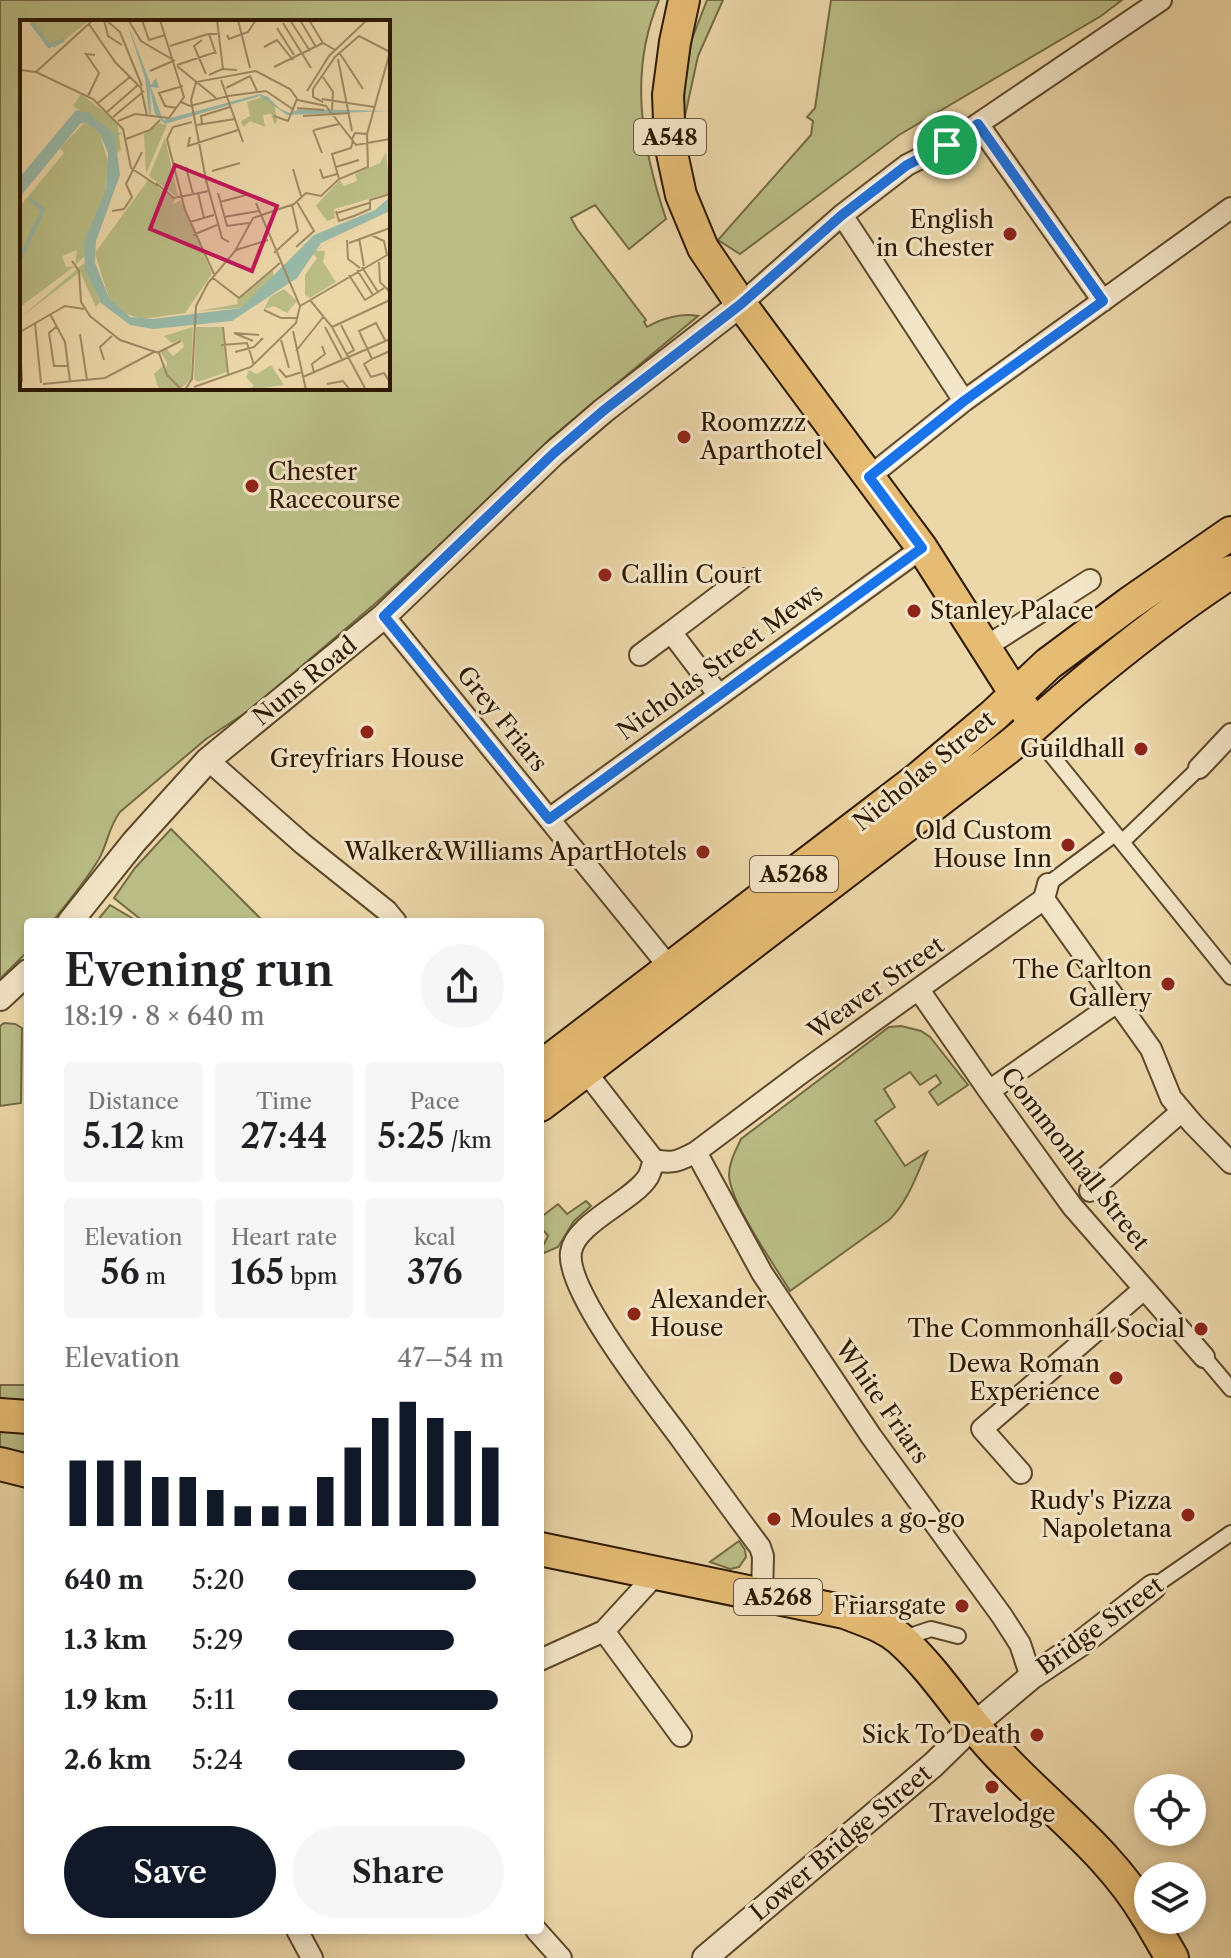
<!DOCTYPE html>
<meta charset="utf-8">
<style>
body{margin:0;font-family:"Libre Caslon Text",serif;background:#f6f6f6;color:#202124;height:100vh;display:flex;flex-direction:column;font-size:30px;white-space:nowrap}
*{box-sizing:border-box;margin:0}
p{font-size:26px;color:#757577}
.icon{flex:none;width:44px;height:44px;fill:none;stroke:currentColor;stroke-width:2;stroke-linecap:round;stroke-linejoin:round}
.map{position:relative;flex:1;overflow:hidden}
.sheet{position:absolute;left:24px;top:918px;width:520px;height:1016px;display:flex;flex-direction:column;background:#fff;border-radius:8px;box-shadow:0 4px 12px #0003}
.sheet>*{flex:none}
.fabs{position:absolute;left:1134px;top:1774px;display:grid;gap:16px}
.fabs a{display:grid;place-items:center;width:72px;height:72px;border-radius:50%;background:#fff;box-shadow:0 4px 12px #0003;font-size:40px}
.pin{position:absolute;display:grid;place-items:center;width:68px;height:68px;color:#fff;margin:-34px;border:4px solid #fff;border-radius:50%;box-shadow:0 2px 8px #0007}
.round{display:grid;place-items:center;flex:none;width:84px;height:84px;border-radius:42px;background:#f6f6f6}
.summary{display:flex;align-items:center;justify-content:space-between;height:136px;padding:0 40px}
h1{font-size:44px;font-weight:600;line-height:60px}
.metrics{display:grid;grid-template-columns:repeat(3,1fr);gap:12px;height:136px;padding:8px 40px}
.metrics div{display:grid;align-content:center;border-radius:8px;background:#f6f6f6;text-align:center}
.metrics b{font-size:34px;font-weight:600}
.metrics small{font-size:22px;font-weight:400}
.metrics p{font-size:22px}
.chart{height:224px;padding:16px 40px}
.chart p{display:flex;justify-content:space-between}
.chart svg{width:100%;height:144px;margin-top:8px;stroke:#111827;stroke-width:6}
.primary-button{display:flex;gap:16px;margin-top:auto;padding:16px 40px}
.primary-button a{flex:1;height:92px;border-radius:48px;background:#111827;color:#fff;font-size:32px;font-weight:600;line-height:92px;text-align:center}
.primary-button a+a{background:#f6f6f6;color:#202124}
ul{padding:0 40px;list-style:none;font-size:26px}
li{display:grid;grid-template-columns:128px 96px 1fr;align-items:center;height:60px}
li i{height:20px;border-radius:10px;background:#111827}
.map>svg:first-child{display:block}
.green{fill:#babd86;stroke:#746a43;stroke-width:2;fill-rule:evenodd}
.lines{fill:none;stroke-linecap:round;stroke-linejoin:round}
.pedestrian-casing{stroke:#5d482a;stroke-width:18}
.minor-casing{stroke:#5d482a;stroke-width:24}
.tertiary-casing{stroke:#5d482a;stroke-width:28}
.primary-casing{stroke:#2d1800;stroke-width:34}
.trunk-casing{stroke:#2d1800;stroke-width:36}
.pedestrian{stroke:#f3e5c7;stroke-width:14}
.minor{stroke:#f3e5c7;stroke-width:20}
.tertiary{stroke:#f3e5c7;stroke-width:24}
.primary{stroke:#e6bc74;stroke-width:30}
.trunk{stroke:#e6bc74;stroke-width:32}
.route-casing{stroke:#fff;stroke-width:16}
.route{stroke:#1a73e8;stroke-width:10}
.poi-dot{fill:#8f2418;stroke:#f3e5c7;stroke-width:3}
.labels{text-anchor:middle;stroke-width:6;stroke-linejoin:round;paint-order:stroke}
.shield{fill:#f3e5c7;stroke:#68563c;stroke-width:2}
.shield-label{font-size:22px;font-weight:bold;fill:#2d1800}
.poi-label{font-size:24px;fill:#2d1800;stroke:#f3e5c7;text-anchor:end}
.street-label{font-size:24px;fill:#2d1800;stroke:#f3e5c7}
.inset-river{fill:none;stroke:#99baaa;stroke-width:4}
.inset-road{fill:none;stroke:#a08b65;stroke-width:2}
.view{fill:#c2185b;fill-opacity:0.15;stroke:#c2185b;stroke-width:4}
.inset-edge{fill:none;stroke:#2d1800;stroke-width:4}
</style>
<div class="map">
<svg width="1231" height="1958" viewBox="0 0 1231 1958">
<rect width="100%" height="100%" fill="#ecd7a9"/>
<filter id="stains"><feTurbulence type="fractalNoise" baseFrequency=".0025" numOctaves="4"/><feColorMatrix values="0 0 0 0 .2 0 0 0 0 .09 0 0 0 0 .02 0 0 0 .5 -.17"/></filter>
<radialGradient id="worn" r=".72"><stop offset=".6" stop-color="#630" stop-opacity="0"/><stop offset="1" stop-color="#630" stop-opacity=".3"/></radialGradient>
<!-- green -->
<path class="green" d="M0,0H659C628,72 642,148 666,219L629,249L595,205L571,218L577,229L646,320L644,322L647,327C662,318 682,313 698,316L550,439L480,508L377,602L251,709L206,739L120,812C108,828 108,843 99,859C85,882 68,902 52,922H28V951L0,979ZM22,22H388V388H22Z
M707,0H723L698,56L683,125L685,79L692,39Z
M831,0H1122L1101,16L899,135L740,254L718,240L811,135L813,121L807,117L815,108Z
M171,829L264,922H144L114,898L135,868Z
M110,905L137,921L138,922H96Z
M4,1023L15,1024L22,1028L21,1103L0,1106V1026Z
M901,1026L921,1031L930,1037L968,1085L938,1105L929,1092L941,1083L936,1075L920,1085L910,1072L884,1089L895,1107L875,1121L905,1166L927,1152C916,1176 908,1202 889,1220L790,1291C774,1264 730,1203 729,1175C729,1162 736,1150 741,1139L889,1027Z
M586,1201L591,1206L574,1221L558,1247L544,1253L542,1248L548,1236L540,1226V1218L558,1204L567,1214Z
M0,1385H28V1405L0,1402Z
M0,1429L28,1432V1455L0,1449Z
M739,1541L745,1550L746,1557L739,1567L730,1569L710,1562Z"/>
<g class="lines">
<!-- pedestrian casing -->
<g class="pedestrian-casing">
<path id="pedestrian" d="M1018,741L1037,745L1049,752L1231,977
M1122,842L1199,768
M1048,884L1115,834
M1204,1357L1231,1389
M1153,1587L1231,1533
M901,1639L931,1629L958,1636"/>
</g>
<!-- minor casing -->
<g class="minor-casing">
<path id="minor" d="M978,124L1103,301
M842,215L964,401
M741,304L842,215L907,165L947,145L1161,0
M869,477L964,401L1231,208
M384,616L670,968
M671,632L741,579
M984,648L1090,580
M640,655L671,632L718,694
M208,760L303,844L387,911L396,922
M1199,768L1231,734
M549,819L922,548
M1044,899L1151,1049L1171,1098L1193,1124L1231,1163
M919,990L989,1091L1072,1206L1204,1357
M579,1063L654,1160C673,1164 679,1161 696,1152L804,1071L1044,899L1048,884
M989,1091L1117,1002
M696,1152L762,1273L871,1436L1002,1616L1020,1644L1031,1677
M654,1160C652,1165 651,1172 648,1177C632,1202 575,1223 571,1252C565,1291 656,1405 681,1439C707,1475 733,1511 760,1547L763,1556L762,1594
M1090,1191L1182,1111
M1021,1473L982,1429L1144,1289
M604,1631L681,1736
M540,1660L604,1631L658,1572
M297,1930L312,1958
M536,1930L561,1958"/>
</g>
<!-- tertiary casing -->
<g class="tertiary-casing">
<path id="tertiary" d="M70,922L134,842L208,760L384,616L554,453L603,411L741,304
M0,998L28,972
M705,1958L933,1765L974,1725L1031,1677L1080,1644L1153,1587"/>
</g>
<!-- primary casing -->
<g class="primary-casing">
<path id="primary" d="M684,0L675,42L668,95L670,144L681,195L703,248L741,304L922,548L1029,716"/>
</g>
<!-- trunk casing -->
<g class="trunk-casing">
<path id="trunk" d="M540,1068L918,779L994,715L1048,664L1130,603L1231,533
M540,1105L1006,749C1030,730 1053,708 1077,688C1126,647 1177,607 1231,572
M0,1415L28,1417
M0,1464L28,1471
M540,1549L845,1612C864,1620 884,1625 900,1639C934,1669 960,1712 991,1746C1043,1804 1108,1849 1148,1917
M1150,1920L1172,1958"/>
</g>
<!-- pedestrian -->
<use href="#pedestrian" class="pedestrian"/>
<!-- minor -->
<use href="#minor" class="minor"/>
<!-- tertiary -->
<use href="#tertiary" class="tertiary"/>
<!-- primary -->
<use href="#primary" class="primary"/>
<!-- trunk -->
<use href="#trunk" class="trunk"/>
</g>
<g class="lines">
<!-- route casing -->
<g class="route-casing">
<path id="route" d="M978,124L1103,301L964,401L869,477L922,548L549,819L384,616L554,453L603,411L741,304L842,215L907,165L947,145Z"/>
</g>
<!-- route -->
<use href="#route" class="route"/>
</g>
<!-- markers -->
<g class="poi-dot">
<circle cx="1010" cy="234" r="8"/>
<circle cx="684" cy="437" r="8"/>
<circle cx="252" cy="486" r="8"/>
<circle cx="605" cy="575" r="8"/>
<circle cx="914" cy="611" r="8"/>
<circle cx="367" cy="732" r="8"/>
<circle cx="1141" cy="749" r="8"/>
<circle cx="1068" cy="845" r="8"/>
<circle cx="703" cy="852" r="8"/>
<circle cx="1168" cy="984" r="8"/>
<circle cx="634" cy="1314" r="8"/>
<circle cx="1201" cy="1329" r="8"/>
<circle cx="1116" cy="1378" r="8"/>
<circle cx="1188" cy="1515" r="8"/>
<circle cx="774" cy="1519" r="8"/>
<circle cx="962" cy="1606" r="8"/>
<circle cx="1037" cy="1735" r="8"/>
<circle cx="992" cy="1787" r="8"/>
</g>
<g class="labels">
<!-- shield labels -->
<g class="shield">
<rect x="634" y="119" width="72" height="36" rx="6"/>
<rect x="750" y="856" width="88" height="36" rx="6"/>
<rect x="734" y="1579" width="88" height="36" rx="6"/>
</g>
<g class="shield-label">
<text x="670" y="145">A548</text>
<text x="794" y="882">A5268</text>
<text x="778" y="1605">A5268</text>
</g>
<!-- poi labels -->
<g class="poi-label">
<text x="994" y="228">English<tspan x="994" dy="28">in Chester</tspan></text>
<text x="700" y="431" text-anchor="start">Roomzzz<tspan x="700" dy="28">Aparthotel</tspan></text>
<text x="268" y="480" text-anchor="start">Chester<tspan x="268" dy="28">Racecourse</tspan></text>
<text x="621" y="583" text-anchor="start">Callin Court</text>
<text x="930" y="619" text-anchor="start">Stanley Palace</text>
<text x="1125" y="757">Guildhall</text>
<text x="367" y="767" text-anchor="middle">Greyfriars House</text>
<text x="1052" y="839">Old Custom<tspan x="1052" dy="28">House Inn</tspan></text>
<text x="687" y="860">Walker&amp;Williams ApartHotels</text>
<text x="1152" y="978">The Carlton<tspan x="1152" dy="28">Gallery</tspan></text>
<text x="650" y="1308" text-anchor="start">Alexander<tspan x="650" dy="28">House</tspan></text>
<text x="1185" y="1337">The Commonhall Social</text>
<text x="1100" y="1372">Dewa Roman<tspan x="1100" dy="28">Experience</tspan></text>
<text x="1172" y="1509">Rudy's Pizza<tspan x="1172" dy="28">Napoletana</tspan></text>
<text x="790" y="1527" text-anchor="start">Moules a go-go</text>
<text x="946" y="1614">Friarsgate</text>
<text x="1021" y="1743">Sick To Death</text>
<text x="992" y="1822" text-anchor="middle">Travelodge</text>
</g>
<!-- street labels -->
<g class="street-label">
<text transform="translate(720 662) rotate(-36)" y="8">Nicholas Street Mews</text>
<text transform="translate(305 681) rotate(-39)" y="8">Nuns Road</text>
<text transform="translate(502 719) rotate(51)" y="8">Grey Friars</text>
<text transform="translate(924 771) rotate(-39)" y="8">Nicholas Street</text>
<text transform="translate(876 988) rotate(-35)" y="8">Weaver Street</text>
<text transform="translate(1075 1159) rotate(52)" y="8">Commonhall Street</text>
<text transform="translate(882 1402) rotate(55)" y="8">White Friars</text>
<text transform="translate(1100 1626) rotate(-36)" y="8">Bridge Street</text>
<text transform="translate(841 1843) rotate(-40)" y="8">Lower Bridge Street</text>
</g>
</g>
<!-- overview -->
<g transform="translate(20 20)">
<rect width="370" height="370" fill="#ecd7a9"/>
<path d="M9,0H70L34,28ZM61,74L97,102L101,130L95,135L94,114L53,86ZM242,77L254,83L257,101L255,105L251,94L243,95L245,107L230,101L223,107L221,101L230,96L227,82ZM65,102L80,114L88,143L85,174L64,237L55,245L57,230L42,236L46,247L55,246L0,287V186L44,133L40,128ZM139,103L147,105L126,154L124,114ZM145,118L158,176L157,177L129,156ZM366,132L370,173L314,189L315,198L307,201L296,186L300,181L320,160L324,166L337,161L335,154L360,143ZM128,160L155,179L153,184L161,180L192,254L165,293L123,299L103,293L89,278L75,233ZM323,212L296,231H305L303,242L316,262L290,278L285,275V255L297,238L292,233ZM64,243L80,282L76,287L60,252L0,298ZM253,250V260L221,288L178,291L218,284L217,279ZM264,269L277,281L267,293L254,286L244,289L250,277ZM173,307L171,360L160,369L139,370L134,354L145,344L146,352L147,342L141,333L146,328L153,336L164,327L162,320L152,323L144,316ZM176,307H202L207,352L178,362L174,359ZM251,345L264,365L228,370L234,366L226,357L229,350L237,354Z" fill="#babd86"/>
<path d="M106,0L131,65L136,58L139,68L131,67L143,100L240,74L248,77L260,89L270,93L279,89L370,91L267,95L240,76L145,104L135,94L130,68L131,97L129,93L125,58ZM56,90L69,93L95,115L97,113H103L95,116L100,155L76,221L75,243L89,278L110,297L133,299L221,288L294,215L355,190L370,177V191L301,223L277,258L212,301L133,309L110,305L81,283L65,250L64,223L86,169L88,133L80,114L65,102L60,104L0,177V157Z" fill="#99baaa"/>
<path class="inset-river" d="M11,2L29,26L44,20M0,239L23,190L9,178"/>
<path class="inset-road" d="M84,0L88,16L102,25M86,0L100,12L122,66M122,0L129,20L145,15M197,0L203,49M218,0L230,48M270,0L290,31M280,0L296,27M289,0L303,23M109,1L121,21L155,41M263,3L291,48M69,4L95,42L121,68L127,96M257,8L274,35M207,15L209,19L228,12L236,0M182,20L174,26L186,54M150,26L188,14M244,27L257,20L273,40M319,32L343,69M196,34L189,14H197M318,39L332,111M157,45L196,32M157,46L196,78M254,47L303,23L315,30M0,50L16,52L73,79L103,109L111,148L138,166M130,51L153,41M16,52L73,0M189,55L202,49L217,50M303,57L313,72L312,90M201,60L223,122M206,68L230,56L237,71M287,71L309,36L347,0M68,76L79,53L66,34L75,35M208,76L246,71L274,90M302,79L354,87M161,82L170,86L208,76M303,82L293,77V69L315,37L339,16L370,32M78,83L110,57M157,88L145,86L139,73L163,66M277,88L304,90M87,92L118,65M254,96L268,101L277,79M283,96L330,93M93,97L124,71M98,101L115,94L149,98L164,77L140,0M172,102L153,107L147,119L165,190L194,254M182,104L181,96L210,87M177,105L215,99M293,110L302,133M294,110L319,104M347,114L370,32M170,117L168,126L218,110M106,119L130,110L140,100M166,147L173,174M316,147L339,140M273,149L281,176M300,149L303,158L317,154M192,151L220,143M319,159L312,134L331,128L333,121M136,163L154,178L189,171M178,173L184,198M198,173L207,206L229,203M200,182L226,175M92,191L104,189L112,177L106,164L122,132M316,191L319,201L334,196L350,189V180L370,174M317,193L349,183M204,197L239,191M170,202L194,195M173,215L197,205M339,218L344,246M327,220L328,239L340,248M209,222L202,218L186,160L171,80L176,62L236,51L270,69L278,80L306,86L336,125L370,119M329,223L370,208M276,227L294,211L277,182M216,230L248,220M254,233L278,211L272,185M52,241L59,251L61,282L70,296L100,320L139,333L147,355L162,370M359,242L360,262L370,272M342,247L358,272L364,268M337,250L353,275M329,255L345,280L358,272M193,258L219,278L260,243M290,280L312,307L346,370M280,286L367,235L364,221L351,215M244,290L261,298H277M30,294L45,322L50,361M15,303L21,363M321,305L334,330L327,334M36,307L29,313L34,346H48M203,307L208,354M305,307L323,341M312,307L370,280M273,311L286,370M0,312L45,286L64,289M60,314L67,360M261,320L269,348M365,320L356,303L339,311L352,339L370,331M233,321L214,313L239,315M0,324L2,362M201,325L227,323L234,345M276,331L304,296M215,332L234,327L243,318M137,333L161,321M352,339L344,344L351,357L364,353L369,361M84,340L80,327L92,316M259,349L266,357L282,352M294,353L292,344L305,334L302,326M283,357L370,319M23,364L85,358L134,332M307,364L323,361L330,370M174,367L231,347L276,303L280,286L236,183M165,370L172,359L176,286L188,263L215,231L233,198L274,184L286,173L301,176L319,159L348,147L347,114L335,113L332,119"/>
<path class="view" d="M155,145L257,186L232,251L130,209Z"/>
<rect width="370" height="370" class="inset-edge"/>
</g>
<rect width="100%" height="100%" filter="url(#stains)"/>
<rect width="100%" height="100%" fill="url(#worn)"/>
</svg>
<div class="fabs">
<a><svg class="icon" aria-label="locate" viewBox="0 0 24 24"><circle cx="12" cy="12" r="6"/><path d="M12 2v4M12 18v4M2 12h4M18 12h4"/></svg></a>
<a><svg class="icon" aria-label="layers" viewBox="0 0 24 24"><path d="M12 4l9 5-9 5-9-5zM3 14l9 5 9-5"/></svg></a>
</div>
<div class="pin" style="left:947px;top:145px;background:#1e9e55"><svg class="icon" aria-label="arrive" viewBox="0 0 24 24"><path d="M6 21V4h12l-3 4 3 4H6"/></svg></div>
<section class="sheet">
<div class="summary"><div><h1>Evening run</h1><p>18:19 · 8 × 640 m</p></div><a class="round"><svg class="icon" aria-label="share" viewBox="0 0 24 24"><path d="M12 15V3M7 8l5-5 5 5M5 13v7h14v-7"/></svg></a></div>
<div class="metrics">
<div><p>Distance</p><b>5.12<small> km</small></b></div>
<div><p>Time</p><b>27:44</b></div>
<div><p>Pace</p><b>5:25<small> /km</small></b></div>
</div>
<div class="metrics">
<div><p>Elevation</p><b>56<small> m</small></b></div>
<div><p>Heart rate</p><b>165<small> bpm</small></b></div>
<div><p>kcal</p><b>376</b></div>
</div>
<div class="chart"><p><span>Elevation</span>47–54 m</p>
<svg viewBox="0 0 160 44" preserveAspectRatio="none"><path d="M5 44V24M15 44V24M25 44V24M35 44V29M45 44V29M55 44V33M65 44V38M75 44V38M85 44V38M95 44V29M105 44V20M115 44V11M125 44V6M135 44V11M145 44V15M155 44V20"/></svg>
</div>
<ul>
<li><b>640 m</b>5:20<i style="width:87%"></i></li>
<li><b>1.3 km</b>5:29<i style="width:77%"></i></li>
<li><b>1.9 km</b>5:11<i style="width:97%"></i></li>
<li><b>2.6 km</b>5:24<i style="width:82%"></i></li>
</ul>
<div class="primary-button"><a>Save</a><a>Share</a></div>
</section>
</div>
